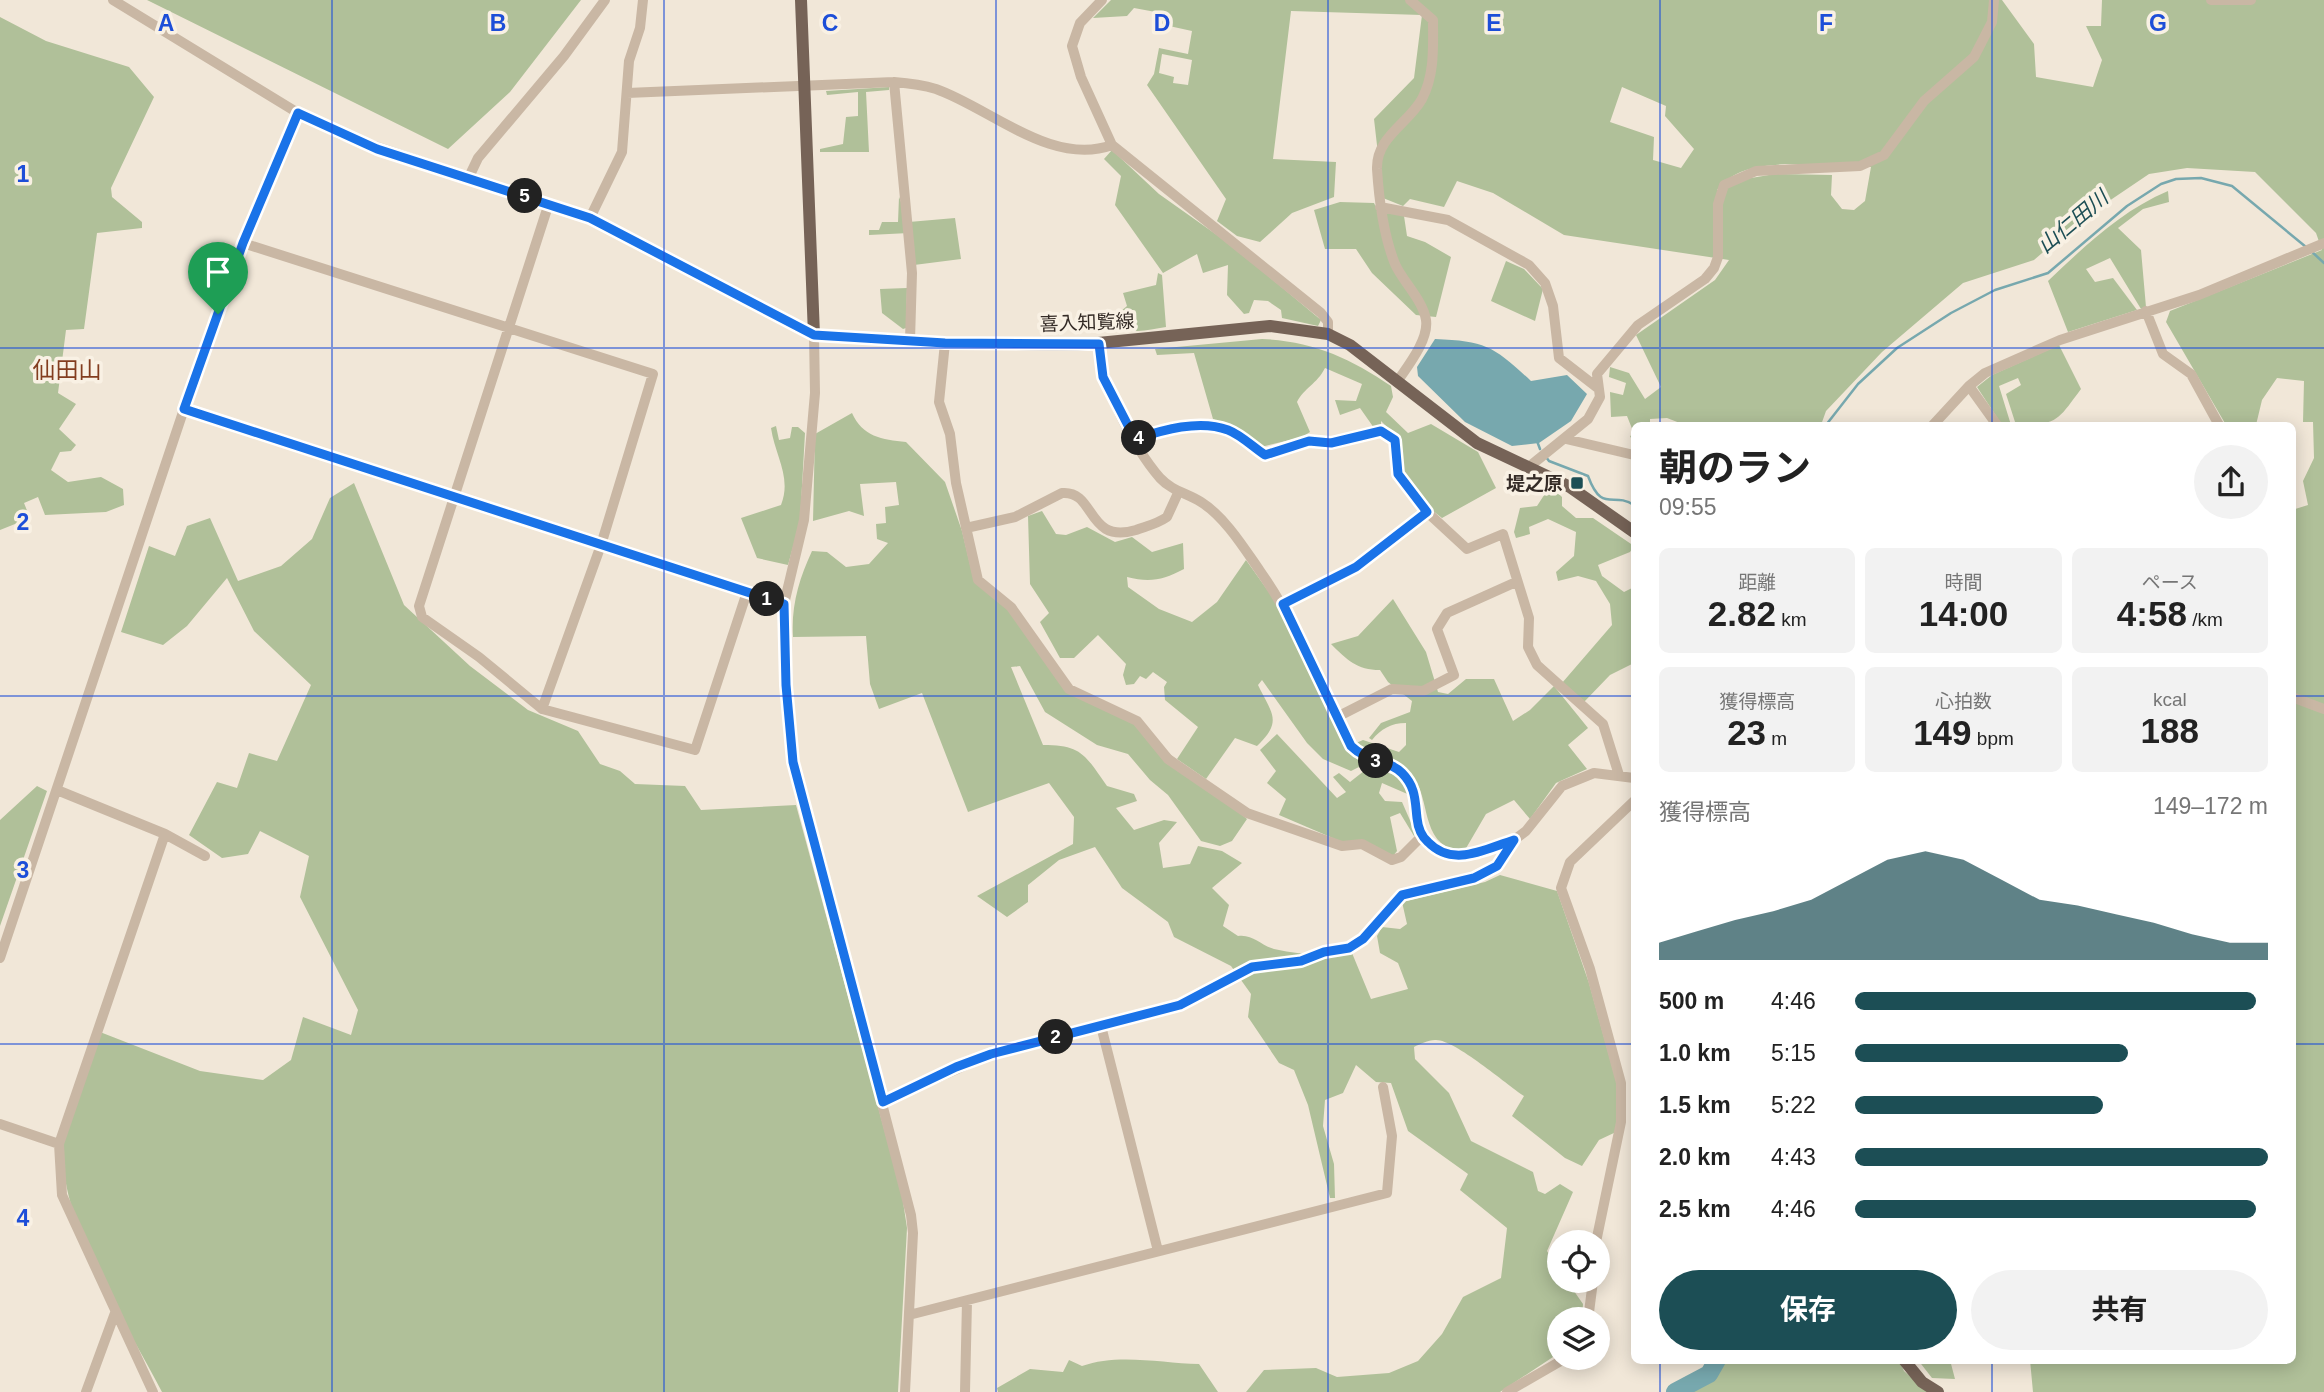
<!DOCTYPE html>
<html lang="ja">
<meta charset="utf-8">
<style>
body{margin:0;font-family:Helvetica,"Noto Sans JP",sans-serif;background:#f2f2f2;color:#222;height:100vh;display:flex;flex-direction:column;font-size:26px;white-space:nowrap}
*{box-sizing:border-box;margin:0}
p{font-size:23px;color:#767676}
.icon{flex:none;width:38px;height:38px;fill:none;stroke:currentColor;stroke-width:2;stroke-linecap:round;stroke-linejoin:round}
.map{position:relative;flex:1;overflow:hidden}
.panel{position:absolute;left:1631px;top:422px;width:665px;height:942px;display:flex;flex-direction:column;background:#fff;border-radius:10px;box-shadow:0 4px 18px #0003}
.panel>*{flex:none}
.fabs{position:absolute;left:1547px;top:1230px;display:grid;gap:14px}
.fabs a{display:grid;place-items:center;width:63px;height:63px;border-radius:50%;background:#fff;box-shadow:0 4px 18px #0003;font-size:35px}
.pin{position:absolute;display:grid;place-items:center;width:60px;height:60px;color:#fff;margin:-72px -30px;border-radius:50% 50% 50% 0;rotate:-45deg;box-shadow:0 0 7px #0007}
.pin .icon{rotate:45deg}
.km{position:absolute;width:35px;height:35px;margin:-18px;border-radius:50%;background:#222;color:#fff;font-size:19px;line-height:35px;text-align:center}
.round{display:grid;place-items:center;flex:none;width:74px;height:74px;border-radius:37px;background:#f2f2f2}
.overview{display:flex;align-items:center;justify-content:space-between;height:119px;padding:0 28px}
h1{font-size:38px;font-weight:700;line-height:52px}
.stats{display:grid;grid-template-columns:repeat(3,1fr);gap:10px;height:119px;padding:7px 28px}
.stats div{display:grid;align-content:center;border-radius:10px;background:#f2f2f2;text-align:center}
.stats b{font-size:35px;font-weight:700}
.stats small{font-size:19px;font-weight:400}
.stats p{font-size:19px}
.chart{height:196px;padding:14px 28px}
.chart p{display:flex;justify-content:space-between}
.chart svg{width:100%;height:126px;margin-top:7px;fill:#1c4e55;opacity:.7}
.action{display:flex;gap:14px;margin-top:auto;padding:14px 28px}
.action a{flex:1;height:80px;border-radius:42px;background:#1c4e55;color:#fff;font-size:28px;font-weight:700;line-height:80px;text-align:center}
.action a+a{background:#f2f2f2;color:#222}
ul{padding:0 28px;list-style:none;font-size:23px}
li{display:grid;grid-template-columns:112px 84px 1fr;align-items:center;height:52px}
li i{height:18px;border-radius:9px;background:#1c4e55}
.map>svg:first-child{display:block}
.green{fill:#b0c099;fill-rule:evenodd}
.water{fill:#77a8ae}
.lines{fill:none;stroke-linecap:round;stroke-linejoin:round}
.stream{stroke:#77a8ae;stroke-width:2.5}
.river{stroke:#77a8ae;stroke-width:18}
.minor{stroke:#c9b7a4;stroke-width:10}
.major{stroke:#766357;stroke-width:12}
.route-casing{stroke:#fff;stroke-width:14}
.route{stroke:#1a73e8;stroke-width:9}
.grid{fill:none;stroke:#1d4ed8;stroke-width:2;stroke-opacity:0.55}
.poi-dot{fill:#1c4e55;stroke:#f9f1e4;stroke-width:2.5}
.labels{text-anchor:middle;stroke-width:7;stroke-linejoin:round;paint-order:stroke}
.street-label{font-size:19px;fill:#342b26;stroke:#f9f1e4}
.poi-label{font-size:19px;font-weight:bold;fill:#342b26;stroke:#f9f1e4;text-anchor:end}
.water-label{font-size:21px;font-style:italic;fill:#1c4e55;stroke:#f9f1e4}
.quarter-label{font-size:23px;fill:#833d1f;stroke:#f9f1e4}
.grid-label{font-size:23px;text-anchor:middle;font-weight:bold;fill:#1d4ed8;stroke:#f9f1e4;stroke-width:7;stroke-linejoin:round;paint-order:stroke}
</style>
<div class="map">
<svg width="2324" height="1392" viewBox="0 0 2324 1392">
<rect width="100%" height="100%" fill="#f1e7d8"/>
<!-- green -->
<path class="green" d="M147,0H581L510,92L448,149Z
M1111,0H2002L2034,44L2036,77L2093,87L2102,60L2086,26H2101L2102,0H2324V1392H2033L2030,1360H2292V510L2308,505L2303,481L2314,458L2313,422H2303L2304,381L2277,378L2262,400L2256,425H2226L2166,322L2170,311L2322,250L2316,233L2255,172L2187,168L2149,174L2078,222L2034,260L1963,283L1882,352L1826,411L1821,425H1685L1667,418L1650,419V425H1634V439L1630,437L1633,431L1627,416L1611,417L1610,392L1623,395L1626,383L1609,377L1610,367L1629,373L1645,399L1661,387L1636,335L1715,280L1729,260L1564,235L1493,193L1457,181L1444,207L1410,199L1403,206L1383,198L1374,119L1414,78L1422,15L1291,11L1273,159L1336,162L1334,197L1292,213L1260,242L1237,236L1217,221L1226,199L1147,85L1154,74L1159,48L1188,54L1192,31L1160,24L1161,13L1134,8L1127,16L1093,18ZM1162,54L1192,60L1188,85L1173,83L1174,77L1159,73ZM1622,87L1666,106L1665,116L1694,149L1681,168L1653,160L1654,137L1610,122ZM1785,164L1871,167L1865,201L1854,210L1842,209L1831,195L1832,175L1775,174L1745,179L1717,190C1734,168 1759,166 1785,164Z
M0,17L46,41L129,67L154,97L111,188L112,197L142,222V228L97,233L84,329L66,330L58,393L76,404L59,429L76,445L71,451L60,452L51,470L68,482L101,477L123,489L124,505L106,512L45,515L38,497L24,503L30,518L0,530Z
M889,87V90L866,92L869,152H820V149L843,144L846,117L858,116V92L827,95L826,91Z
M1112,150L1159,194L1231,245L1321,320L1318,326L1282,318L1281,310L1268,301L1254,300L1249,313L1244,314L1227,295L1228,265L1203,273L1197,254L1163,273L1115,205L1121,176L1104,159Z
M2168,191L2169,202L2143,209L2118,228L2141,250L2146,307L2141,309L2110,258L2086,269L2095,282L2113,278L2137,310L2068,332L2048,281C2086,245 2121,211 2168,191Z
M899,197L909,222L955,218L961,259L914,265L909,233L869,235V230H879L882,222H898Z
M1340,202L1374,203L1378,211L1404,216L1407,236L1425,242L1451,257L1436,317L1416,315L1372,273L1356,249H1325L1314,210Z
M1506,261L1524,269L1543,289L1535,321L1491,301Z
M1158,273L1162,275L1166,327C1145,330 1126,338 1114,317L1127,306L1123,293L1156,285Z
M907,288L906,328L903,329L882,313L880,289Z
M1262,339C1312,341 1350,358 1391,386L1393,397L1386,412L1408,433L1431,424L1478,452L1496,488L1442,518L1423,503L1414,485L1402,476L1399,439L1381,421V427L1374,428L1360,408L1340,415L1335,400L1356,401L1362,384L1325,368C1317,384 1304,388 1297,402L1310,432L1302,437L1261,447L1241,430L1213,419L1194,353L1157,355L1155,349Z
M2059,345L2081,389C2057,421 2058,425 2016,425L2006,394L2021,385L2018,378L1999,386L2011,425H2002L1977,387L1992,375Z
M852,413C862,436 882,440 906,442L945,482L962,531L974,581L1009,610L1070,694L1134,724L1247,819L1232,841L1220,846L1201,841L1168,795L1150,780L1128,754L1097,745L1045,712L1020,666L1011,667L1043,745C1082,745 1085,755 1107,786L1134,794L1137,801L1116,808L1134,830L1164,820L1177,822L1159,843L1163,868L1190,864L1198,846L1222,851L1242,863L1212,888L1229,905L1223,926L1238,936C1253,934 1260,945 1274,949C1300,955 1326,956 1352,953L1371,999L1408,989L1398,963L1380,953L1377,936L1382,927L1400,929L1407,924L1402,902L1485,882L1500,875L1557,891L1589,983L1618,1088L1616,1132L1599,1140L1582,1166L1565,1158L1512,1116L1524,1096C1506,1084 1453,1038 1435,1040C1428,1040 1420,1044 1414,1047L1415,1059L1449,1093L1471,1141L1533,1172L1538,1191L1545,1194L1560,1184L1573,1192L1547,1251L1559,1270V1281H1567L1583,1304L1582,1319L1559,1320V1353L1500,1392H1246L1264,1370L1316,1368L1337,1377L1389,1373L1418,1361L1442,1334L1463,1297L1501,1278L1507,1228L1460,1190L1468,1174L1408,1131L1391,1083L1376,1082L1356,1065L1343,1093L1325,1100L1323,1126L1334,1164L1335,1198H1330L1308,1105L1294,1070L1279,1063L1248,1017L1251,994L1231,966L1174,937L1168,922L1122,888L1095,847L1059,860L1028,885V902L1007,917L977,896L1073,844L1074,817L1049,783L968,812L922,693L879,709L870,684L866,636L793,637C791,606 799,579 812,551L827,552L846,567L869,564L888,543L877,539L876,524L886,523L885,507L899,505L896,482L860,484L864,516L849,511L813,521L815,434Z
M776,426L779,440L790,438L792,427H798L805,433L800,522L788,565L757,558L741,518L781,505C792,477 775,456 771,428Z
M354,483L404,605L470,666L528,710L578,731L600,764L620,771L635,784L685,786L701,810L796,805L902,1195L907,1228L898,1392H162C126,1322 58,1222 63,1143C65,1118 91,1059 100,1032L200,1071L263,1080L291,1060L303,1017L351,1035L358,1010L300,897L309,856L260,831L248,854L222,858L189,835L217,782L237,788L249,753L277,761L311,685L254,631L227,578L187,626L163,645L121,632L149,546L175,556L187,526L210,518L238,581L281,566L312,539L330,498Z
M1550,486L1562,497V506L1576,518H1593L1634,546L1630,552L1598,565L1602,576L1624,592L1634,587V663L1610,675L1584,702L1562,683L1612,625L1610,604L1596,581L1578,576L1558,581L1556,572L1574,556L1576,532L1548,519L1529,527L1530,534L1516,538L1514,532L1520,508L1537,506Z
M1042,511L1056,534L1066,535L1087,527L1115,542L1132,537L1152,552L1183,543L1184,569C1163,580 1150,583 1127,577L1128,587L1159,609L1192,622L1217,602L1246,560L1281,609L1346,749L1367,763L1351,771L1323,759L1307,743L1262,680L1258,685C1272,714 1283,721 1257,746L1235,738L1206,779L1177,759L1198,727L1165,700L1164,687L1167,682L1153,672L1146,679L1140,676L1134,684L1126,685L1123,675L1126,664L1098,635L1074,658H1060L1040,622L1049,613L1030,584L1028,516Z
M1393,599L1426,652L1438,692L1448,694L1466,679H1494L1513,721L1530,710L1554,686L1588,728L1568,745L1587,769L1556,783L1530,819L1514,800L1486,814L1465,850C1427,851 1429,814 1420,790C1407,757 1378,764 1356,743L1363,740L1399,752L1406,745V723C1391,723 1381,729 1372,740L1369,738L1381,723L1410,712L1412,701L1388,682L1380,670C1357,670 1347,660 1331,644L1358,636Z
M1277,734L1337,798L1346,792L1333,777L1339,773L1350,782L1369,767L1398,776L1412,796L1382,783L1379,793L1385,801L1402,802L1416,834L1414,836L1400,813L1390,817L1397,851L1393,856L1342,842L1279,815L1286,799L1267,783L1276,771L1260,750Z
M37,786L47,791L0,926V820Z
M1069,1360L1082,1366C1117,1353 1162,1363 1199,1364L1218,1392H998L997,1388L1030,1369L1063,1372Z
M1722,1360H1899L1904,1371L1928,1392H1682L1716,1375Z
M1918,1360H1950L1955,1379L1932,1378Z"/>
<!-- water -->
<path class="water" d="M1435,339C1487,341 1494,347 1531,381L1567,375L1587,394L1571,421L1539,443L1512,446L1465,422L1418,376L1417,367Z"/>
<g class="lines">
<!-- stream -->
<path class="stream" d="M2311,251L2324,263
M1826,425L1858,384L1897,348L1951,313L1995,290L2048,273L2127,206L2161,184L2176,179L2201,178L2232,186L2306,247
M1537,441L1540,449
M1546,457L1549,461L1588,476C1602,514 1613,491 1634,505"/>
<!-- river -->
<path class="river" d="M1675,1392L1709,1374L1717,1360"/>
<!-- minor -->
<path class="minor" d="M113,0L298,113L342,135L590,218L814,335L815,393L804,520L784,604L786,685L793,762L911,1215L913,1233L905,1392
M1102,0L1080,23L1072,46L1081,77L1112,145L1321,313L1328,322V334
M2211,0H2251
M894,82L912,273L910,340
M627,93L894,82C907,83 923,85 936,89C990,108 1052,167 1112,145
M468,179L478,158L564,56L605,0
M549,203L419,606L422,617L479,657L542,709L695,750L747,592
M1380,207L1448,220L1529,265L1545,283L1553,306L1559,358L1599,389
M590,218L622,152L629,61L640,28L643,0
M243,243L653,374L601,545L542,709
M2146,311L2163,354L2191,374L2219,425
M945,343L939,402L950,434L956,483L978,580L1011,607L1069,689L1137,721L1168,759L1247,813L1342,846L1362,844L1392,860L1401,857L1422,836
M1099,344C1100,383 1134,448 1160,478C1172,491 1187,493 1201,502C1225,517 1244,548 1260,571C1298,625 1321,686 1351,746C1367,761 1388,759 1402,773C1416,787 1415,801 1417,818C1418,828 1421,835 1428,842C1453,868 1484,850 1513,841
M1397,382C1407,367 1429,340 1426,320C1423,300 1403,282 1395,264C1383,234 1379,200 1377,169C1376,137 1408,124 1422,99C1435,74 1433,47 1433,20L1410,0
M1969,386L1997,425
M184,409L784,604
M1933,425L1969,386L1985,373L2060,340L2199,295L2324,243
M1135,439C1163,429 1199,419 1228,430C1241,435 1253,447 1265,455L1309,441L1331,443L1381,431L1395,440L1398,474L1427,512L1467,549L1503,534L1529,618L1528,647L1537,665L1603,724L1619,775
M1566,439L1634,455
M1530,466L1588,419L1600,397L1597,374L1638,325L1705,279L1714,268L1718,257V204L1724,185L1756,171L1860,166L1884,155L1924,101L1974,57L1992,22L1994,0
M966,528L1015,517L1062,493C1096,490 1086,545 1136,530C1147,526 1157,524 1167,517L1178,493
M1283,604L1356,567L1427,512
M2292,697L2324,709
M1337,717L1392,689L1423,691L1454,675L1437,629L1447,613L1516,582
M57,790L165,834L205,856
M0,958L184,409L243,243L298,113
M1101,1026L1158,1251
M883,1102L991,1054L1180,1005L1252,967L1301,961L1324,952L1349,948L1363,939L1402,895L1474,878L1497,866L1514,840L1526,831L1562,786L1594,773L1634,778
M0,1124L59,1144
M1596,1242L1621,1122V1083L1590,969L1561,888L1570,862L1634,801
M909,1315L1387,1193L1392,1136L1383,1087
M1588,1320L1593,1281
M86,1392L115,1313
M153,1392L62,1195L59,1144L165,834
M965,1392L967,1301
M1507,1392L1566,1358"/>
<!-- major -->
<path class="major" d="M801,0L814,335L945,343L1078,345L1270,326L1328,334L1350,345L1477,443L1570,487L1634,532
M1904,1360L1922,1382L1938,1392"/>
</g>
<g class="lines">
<!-- route casing -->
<g class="route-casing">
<path id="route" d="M298,113L377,149L590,218L814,335L945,343L1099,344L1103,377L1135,439C1163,430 1199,419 1228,430C1241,435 1253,447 1265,455L1309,441L1331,443L1381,431L1395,440L1398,474L1427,512L1356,567L1283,604L1351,746C1367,762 1388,759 1402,773C1416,787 1415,801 1417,818C1418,828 1421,836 1428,842C1453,868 1485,849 1514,840L1497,866L1474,878L1402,895L1363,939L1349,948L1324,952L1301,961L1252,967L1180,1005L991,1054L956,1067L883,1102L793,762L786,685L784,604L184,409L243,243Z"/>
</g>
<!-- route -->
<use href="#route" class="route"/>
</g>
<!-- grid -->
<path class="grid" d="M332,0V1392M664,0V1392M996,0V1392M1328,0V1392M1660,0V425M1992,0V425M0,348H2324M0,696H1634M2292,696H2324M0,1044H1634M2292,1044H2324M1660,1360V1392M1992,1360V1392"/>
<!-- markers -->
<rect class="poi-dot" x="1570" y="476" width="14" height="14" rx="3.5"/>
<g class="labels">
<!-- street labels -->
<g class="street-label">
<text transform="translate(1087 322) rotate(-2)" y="7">喜入知覧線</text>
</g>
<!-- poi labels -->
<g class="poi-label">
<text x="1563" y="490">堤之原</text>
</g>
<!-- water labels -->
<g class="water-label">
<text transform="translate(2073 222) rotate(-40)" y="7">山仁田川</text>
</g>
<!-- quarter labels -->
<g class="quarter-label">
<text x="67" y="378">仙田山</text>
</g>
</g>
<g class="grid-label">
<text x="166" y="31">A</text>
<text x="498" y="31">B</text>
<text x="830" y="31">C</text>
<text x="1162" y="31">D</text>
<text x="1494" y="31">E</text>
<text x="1826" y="31">F</text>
<text x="2158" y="31">G</text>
<text x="23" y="182">1</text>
<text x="23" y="530">2</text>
<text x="23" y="878">3</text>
<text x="23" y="1226">4</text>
</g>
</svg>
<div class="fabs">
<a><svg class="icon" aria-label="locate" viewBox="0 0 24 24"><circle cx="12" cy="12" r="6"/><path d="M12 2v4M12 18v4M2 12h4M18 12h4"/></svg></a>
<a><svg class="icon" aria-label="layers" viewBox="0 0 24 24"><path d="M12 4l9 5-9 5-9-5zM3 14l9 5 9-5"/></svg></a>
</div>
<div class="pin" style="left:218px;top:314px;background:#1e9e55"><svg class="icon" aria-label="arrive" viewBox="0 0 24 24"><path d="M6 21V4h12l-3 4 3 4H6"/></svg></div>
<b class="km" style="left:767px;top:599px">1</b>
<b class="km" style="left:1056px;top:1037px">2</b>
<b class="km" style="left:1376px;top:761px">3</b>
<b class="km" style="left:1139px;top:438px">4</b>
<b class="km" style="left:525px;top:196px">5</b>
<section class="panel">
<div class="overview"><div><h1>朝のラン</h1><p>09:55</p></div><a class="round"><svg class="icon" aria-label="share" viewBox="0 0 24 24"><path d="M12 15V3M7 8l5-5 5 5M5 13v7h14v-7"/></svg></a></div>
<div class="stats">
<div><p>距離</p><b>2.82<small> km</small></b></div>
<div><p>時間</p><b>14:00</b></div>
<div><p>ペース</p><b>4:58<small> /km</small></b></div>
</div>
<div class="stats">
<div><p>獲得標高</p><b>23<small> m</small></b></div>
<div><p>心拍数</p><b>149<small> bpm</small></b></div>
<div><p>kcal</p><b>188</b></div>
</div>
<div class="chart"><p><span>獲得標高</span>149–172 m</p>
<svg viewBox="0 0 160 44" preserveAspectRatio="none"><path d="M0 44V38L10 34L20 30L30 27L40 23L50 16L60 9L70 6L80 9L90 16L100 23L110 25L120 28L130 31L140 35L150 38L160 38V44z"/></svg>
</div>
<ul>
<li><b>500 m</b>4:46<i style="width:97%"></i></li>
<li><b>1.0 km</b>5:15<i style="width:66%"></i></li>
<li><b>1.5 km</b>5:22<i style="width:60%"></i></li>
<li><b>2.0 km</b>4:43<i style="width:100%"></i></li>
<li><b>2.5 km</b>4:46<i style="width:97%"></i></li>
</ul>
<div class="action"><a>保存</a><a>共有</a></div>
</section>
</div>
